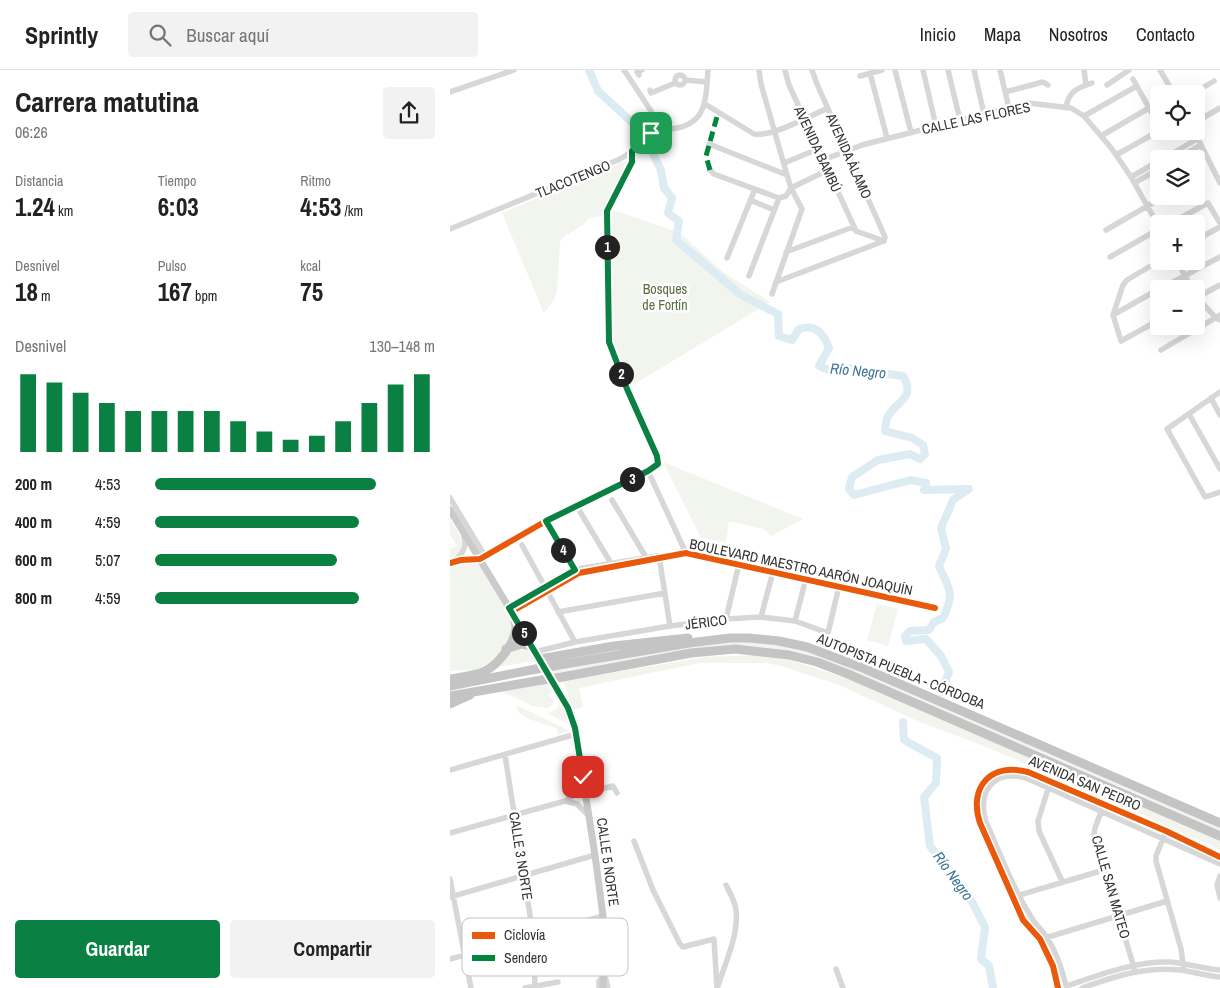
<!DOCTYPE html>
<html lang="es">
<meta charset="utf-8">
<style>
body{margin:0;font-family:"Archivo Narrow",sans-serif;background:#f2f2f2;color:#222;height:100vh;display:flex;flex-direction:column;font-size:19px;white-space:nowrap}
*{box-sizing:border-box;margin:0}
p{font-size:16px;color:#767676}
.icon{flex:none;width:28px;height:28px;fill:none;stroke:currentColor;stroke-width:2;stroke-linecap:round;stroke-linejoin:round}
.map{position:relative;flex:1;overflow:hidden}
.drawer{display:flex;flex-direction:column;background:#fff;width:450px}
.drawer>*{flex:none}
.controls{position:absolute;left:700px;top:15px;display:grid;gap:10px}
.controls a{display:grid;place-items:center;width:55px;height:55px;border-radius:5px;background:#fff;box-shadow:0 5px 20px #0002;font-size:25px}
.pin{position:absolute;display:grid;place-items:center;width:42px;height:42px;color:#fff;margin:-21px;border-radius:10px;box-shadow:0 2px 8px #0006}
.km{position:absolute;width:25px;height:25px;margin:-12px;border-radius:50%;background:#222;color:#fff;font-size:14px;line-height:25px;text-align:center}
.round{display:grid;place-items:center;flex:none;width:52px;height:52px;border-radius:5px;background:#f2f2f2}
.overview{display:flex;align-items:center;justify-content:space-between;height:85px;padding:0 15px}
h1{font-size:28px;font-weight:700;line-height:38px}
.figures{display:grid;grid-template-columns:repeat(3,1fr);gap:8px;height:85px;padding:5px 15px}
.figures div{display:grid;align-content:center}
.figures b{font-size:25px;font-weight:700}
.figures small{font-size:14px;font-weight:400}
.figures p{font-size:14px}
.chart{height:140px;padding:10px 15px}
.chart p{display:flex;justify-content:space-between}
.chart svg{width:100%;height:90px;margin-top:5px;stroke:#0b8043;stroke-width:6}
.button{display:flex;gap:10px;margin-top:auto;padding:10px 15px}
.button a{flex:1;height:58px;border-radius:5px;background:#0b8043;color:#fff;font-size:20px;font-weight:700;line-height:58px;text-align:center}
.button a+a{background:#f2f2f2;color:#222}
ul{padding:0 15px;list-style:none;font-size:16px}
li{display:grid;grid-template-columns:80px 60px 1fr;align-items:center;height:38px}
li i{height:12px;border-radius:6px;background:#0b8043}
header{display:flex;align-items:center;gap:30px;box-sizing:border-box;height:70px;padding:0 25px;background:#fff;border-bottom:1px solid #e0e0e0}
header strong{font-size:24px}
nav{display:flex;gap:28px;margin-inline-start:auto;font-size:18px}
.search{width:350px;height:45px;background:#f2f2f2;display:flex;align-items:center;gap:12px;box-sizing:border-box;padding:0 18px;border-radius:5px;color:#767676;font-size:19px}
main{display:flex;flex:1;min-height:0}
.map>svg:first-child{display:block}
.green{fill:#f1f5ed}
.lines{fill:none;stroke-linecap:round;stroke-linejoin:round}
.river{stroke:#ddebf3;stroke-width:8}
.minor{stroke:#d7d7d7;stroke-width:5.5}
.major{stroke:#cacaca;stroke-width:7}
.highway{stroke:#c4c4c4;stroke-width:9}
.highway-bridge{stroke:#c4c4c4;stroke-width:9}
.quiet{stroke:#00873e;stroke-width:5;stroke-dasharray:10 5;stroke-linecap:butt}
.cycleway-casing{stroke:#fff;stroke-width:9}
.cycleway{stroke:#e8590c;stroke-width:6}
.route-casing{stroke:#fff;stroke-width:10}
.route{stroke:#0b8043;stroke-width:6}
.labels{text-anchor:middle;stroke-width:5;stroke-linejoin:round;paint-order:stroke}
.street-label{font-size:14px;fill:#333;stroke:#fff}
.park-label{font-size:14px;fill:#56703f;stroke:#fff}
.water-label{font-size:15px;font-style:italic;fill:#3f7597;stroke:#fff}
.key{fill:#fff;stroke:#c2c2c2;stroke-width:1}
.key-label{font-size:14px;fill:#333}
</style>
<header>
<strong>Sprintly</strong>
<div class="search"><svg class="icon" aria-label="search" viewBox="0 0 24 24"><circle cx="10" cy="10" r="6"/><path d="M15 15l6 6"/></svg>Buscar aquí</div>
<nav><a>Inicio</a><a>Mapa</a><a>Nosotros</a><a>Contacto</a></nav>
</header>
<main>
<section class="drawer">
<div class="overview"><div><h1>Carrera matutina</h1><p>06:26</p></div><a class="round"><svg class="icon" aria-label="share" viewBox="0 0 24 24"><path d="M12 15V3M7 8l5-5 5 5M5 13v7h14v-7"/></svg></a></div>
<div class="figures">
<div><p>Distancia</p><b>1.24<small> km</small></b></div>
<div><p>Tiempo</p><b>6:03</b></div>
<div><p>Ritmo</p><b>4:53<small> /km</small></b></div>
</div>
<div class="figures">
<div><p>Desnivel</p><b>18<small> m</small></b></div>
<div><p>Pulso</p><b>167<small> bpm</small></b></div>
<div><p>kcal</p><b>75</b></div>
</div>
<div class="chart"><p><span>Desnivel</span>130–148 m</p>
<svg viewBox="0 0 160 44" preserveAspectRatio="none"><path d="M5 44V6M15 44V10M25 44V15M35 44V20M45 44V24M55 44V24M65 44V24M75 44V24M85 44V29M95 44V34M105 44V38M115 44V36M125 44V29M135 44V20M145 44V11M155 44V6"/></svg>
</div>
<ul>
<li><b>200 m</b>4:53<i style="width:79%"></i></li>
<li><b>400 m</b>4:59<i style="width:73%"></i></li>
<li><b>600 m</b>5:07<i style="width:65%"></i></li>
<li><b>800 m</b>4:59<i style="width:73%"></i></li>
</ul>
<div class="button"><a>Guardar</a><a>Compartir</a></div>
</section>
<div class="map">
<svg width="770" height="918" viewBox="0 0 770 918">
<rect width="100%" height="100%" fill="#fff"/>
<!-- green -->
<path class="green" d="M178,90L180,92L152,146L139,148L134,154L112,168L110,172L107,220L104,230L94,243L52,143Z
M158,138L230,163L273,202L320,232L178,318L159,272Z
M213,392L353,449L321,466L314,459L279,451L276,472L251,468Z
M0,450C7,461 16,470 9,483L0,488V479L7,476L0,464Z
M14,491H27L32,495L62,550C66,570 42,595 24,600C16,601 8,600 0,601V496Z
M427,534L448,539L438,576L417,570Z
M298,571L341,576L382,588L770,755V762L339,582L298,576L102,606L99,600L265,572Z
M79,577L87,592H77L47,597L62,579Z
M306,585L340,590L398,609L770,770V780L658,729L534,676L470,652L389,615L334,597L317,593H249L129,618L133,637L123,640L113,611L255,587Z
M99,612L104,621L98,624L101,629L104,627L103,634L98,638L83,636L51,621Z
M110,631L119,654L98,644L107,638Z
M66,635L118,660L119,661L108,664L107,659L103,657L79,649L69,643Z"/>
<g class="lines">
<!-- river -->
<path class="river" d="M139,0L148,21L185,55L201,80L211,100L214,118L222,128L218,143L229,151L226,170L291,225L328,244L329,266L342,270L349,259C365,254 373,262 379,278L369,296L381,301L397,298L453,306C467,329 445,331 437,348C436,352 435,357 435,361L462,368L473,375L475,384L470,389L460,384L428,390L402,407L399,419L404,425L461,410L476,413L474,420L519,419L503,430L491,458L496,479L489,496C500,521 505,522 493,548L484,552L479,560L460,561L455,566L456,571L476,569L491,586L499,602L491,622
M453,652L454,670L487,688L486,713L474,727L480,776L517,822L535,857L531,889L539,896L543,918"/>
<!-- minor -->
<path class="minor" d="M174,0L201,41L209,61
M309,0L311,14L337,105L341,118L352,139L322,224
M335,0L339,15L406,161L434,171
M362,0L367,14L435,167L434,171
M445,0L461,62
M473,0L486,56
M498,0L510,50
M524,0L534,44
M550,0L559,38
M634,0L636,15
M710,0L724,24
M420,3L437,68
M225 10a5 5 0 1 1 10 0a5 5 0 1 1-10 0Z
M189,5L187,2L192,0
M410,6L432,0
M683,9L709,56
M235,10L257,12
M657,15L679,0
M200,20L201,23L225,13
M0,22L64,0
M555,22L593,12L598,15
M742,24L764,11
M255,34L304,64C322,67 360,46 378,38
M616,38C618,22 627,18 642,13
M634,46L687,16
M746,52L770,38
M712,61L715,66
M744,61L770,113
M651,66L699,38
M259,74L337,105
M666,85L709,61
M713,89L747,69
M727,89L751,75
M373,90L412,75L578,33L621,38L634,46L662,79L681,107L709,157
M334,93L368,79
M260,100L264,104L329,128L336,126L341,118L378,100
M681,107L709,91
M684,113L709,99
M300,130L324,140
M719,154L758,133L770,153
M0,159L168,90C172,88 177,85 181,82C188,76 192,67 201,63C209,60 218,60 227,58C258,52 256,26 258,0
M656,160L715,126
M746,170L770,157
M336,182L403,157
M660,187L709,159
M277,188L305,119
M727,191L742,219
M299,206L329,128
M326,212L434,171
M710,219L770,187
M746,226L766,248L770,250
M746,228L770,215
M663,245L709,219
M709,250L671,271L663,245L673,215L677,210L709,191
M711,280L770,245
M770,322L717,359L755,427L770,422
M761,328L770,345
M739,344L770,399
M198,401L236,483
M0,428L35,486
M162,430L197,489
M129,440L162,495
M96,451L126,502
M72,475L125,572
M209,486L220,556
M4,491C12,484 17,478 14,467
M0,493L11,490L30,489L96,451L198,401L208,395L207,386L177,319L159,272L157,141L182,92V81
M59,538L127,499L207,486
M61,542L129,503L236,483L485,538
M108,542L215,523
M311,547L323,502
M276,549L289,494
M345,551L356,508
M85,582L125,572L220,556L276,549L311,547L345,551L378,563L389,516
M55,685L84,871L85,918
M0,700L126,664
M599,716L588,751L589,761L612,811
M135,723L163,716L167,723
M115,731L127,734L139,746
M652,739L645,758L644,764L685,901
M0,763L115,731L126,724L133,708
M714,766L706,786V791L731,879L734,900
M184,771L203,820L230,874L233,877L264,869L267,918
M770,806L767,815L770,828
M0,809L21,918
M566,826L654,800
M0,827L145,785
M595,868L717,831
M0,889L153,846
M386,899L393,918
M268,916C275,893 289,865 286,840C285,831 280,823 276,815
M616,916C612,898 606,881 596,866C591,859 584,853 580,845C562,817 550,783 536,752C527,722 543,699 576,708L770,794
M616,916C650,905 684,891 720,892C737,893 753,899 770,900
M75,918L108,912
M149,918V911L153,907L156,909L158,918
M608,918L603,896L590,869L573,850L530,753C518,717 541,692 578,702L716,761L770,787
M632,918C666,906 695,896 731,900C744,902 757,906 770,907"/>
<!-- major -->
<path class="major" d="M0,440L90,589L117,638L125,658L145,785L153,846L154,864L153,918"/>
<!-- highway -->
<path class="highway" d="M56,579L71,574L82,576
M90,589L164,576L238,568
M103,596L239,573L280,568H299L329,571L357,577L413,598L770,753
M107,608L241,583L285,579L339,585L367,592L398,604L770,766
M0,609C11,607 25,606 35,601C49,594 66,572 66,556C66,552 64,548 63,545
M0,616L86,599
M0,626L92,610
M0,634L20,625"/>
<!-- highway-bridge -->
<path class="highway-bridge" d="M86,599L103,596
M92,610L107,608"/>
<!-- quiet -->
<path class="quiet" d="M260,100L256,86L268,43"/>
<!-- cycleway casing -->
<g class="cycleway-casing">
<path id="cycleway" d="M0,493L11,490L30,489L96,451L198,401L208,395L207,386L177,319L159,272L157,141L182,92V81
M61,542L129,503L236,483L485,538
M608,918L603,896L590,869L573,850L530,753C518,717 541,692 578,702L716,761L770,787"/>
</g>
<!-- cycleway -->
<use href="#cycleway" class="cycleway"/>
</g>
<g class="lines">
<!-- route casing -->
<g class="route-casing">
<path id="route" d="M133,707L125,658L118,638L59,538L125,500L96,451L198,401L208,394L207,386L177,319L159,272L157,141L182,92V81L190,72L201,63"/>
</g>
<!-- route -->
<use href="#route" class="route"/>
</g>
<g class="labels">
<!-- street labels -->
<g class="street-label">
<text transform="translate(526 48) rotate(-12)" y="5">CALLE LAS FLORES</text>
<text transform="translate(368 79) rotate(65)" y="5">AVENIDA BAMBÚ</text>
<text transform="translate(399 86) rotate(66)" y="5">AVENIDA ÁLAMO</text>
<text transform="translate(123 109) rotate(-22)" y="5">TLACOTENGO</text>
<text transform="translate(351 497) rotate(12)" y="5">BOULEVARD MAESTRO AARÓN JOAQUÍN</text>
<text transform="translate(256 552) rotate(-7)" y="5">JÉRICO</text>
<text transform="translate(451 601) rotate(22)" y="5">AUTOPISTA PUEBLA - CÓRDOBA</text>
<text transform="translate(635 713) rotate(23)" y="5">AVENIDA SAN PEDRO</text>
<text transform="translate(71 786) rotate(81)" y="5">CALLE 3 NORTE</text>
<text transform="translate(158 792) rotate(82)" y="5">CALLE 5 NORTE</text>
<text transform="translate(661 817) rotate(74)" y="5">CALLE SAN MATEO</text>
</g>
<!-- park labels -->
<g class="park-label">
<text x="215" y="224">Bosques<tspan x="215" dy="16">de Fortín</tspan></text>
</g>
<!-- water labels -->
<g class="water-label">
<text transform="translate(408 301) rotate(5)" y="5">Río Negro</text>
<text transform="translate(503 806) rotate(54)" y="5">Río Negro</text>
</g>
</g>
<!-- legend -->
<rect x="12" y="848" width="166" height="58" rx="8" class="key"/>
<rect x="22" y="862" width="23" height="7" fill="#e8590c"/>
<rect x="22" y="885" width="23" height="6" fill="#00873e"/>
<g class="key-label">
<text x="54" y="870">Ciclovía</text>
<text x="54" y="893">Sendero</text>
</g>
</svg>
<div class="controls">
<a><svg class="icon" aria-label="locate" viewBox="0 0 24 24"><circle cx="12" cy="12" r="6"/><path d="M12 2v4M12 18v4M2 12h4M18 12h4"/></svg></a>
<a><svg class="icon" aria-label="layers" viewBox="0 0 24 24"><path d="M12 4l9 5-9 5-9-5zM3 14l9 5 9-5"/></svg></a>
<a>+</a>
<a>−</a>
</div>
<div class="pin" style="left:201px;top:63px;background:#1e9e55"><svg class="icon" aria-label="arrive" viewBox="0 0 24 24"><path d="M6 21V4h12l-3 4 3 4H6"/></svg></div>
<div class="pin" style="left:133px;top:707px;background:#d93025"><svg class="icon" aria-label="check" viewBox="0 0 24 24"><path d="M5 12l5 5 9-10"/></svg></div>
<b class="km" style="left:157px;top:177px">1</b>
<b class="km" style="left:171px;top:304px">2</b>
<b class="km" style="left:182px;top:409px">3</b>
<b class="km" style="left:113px;top:480px">4</b>
<b class="km" style="left:74px;top:563px">5</b>
</div>
</main>
